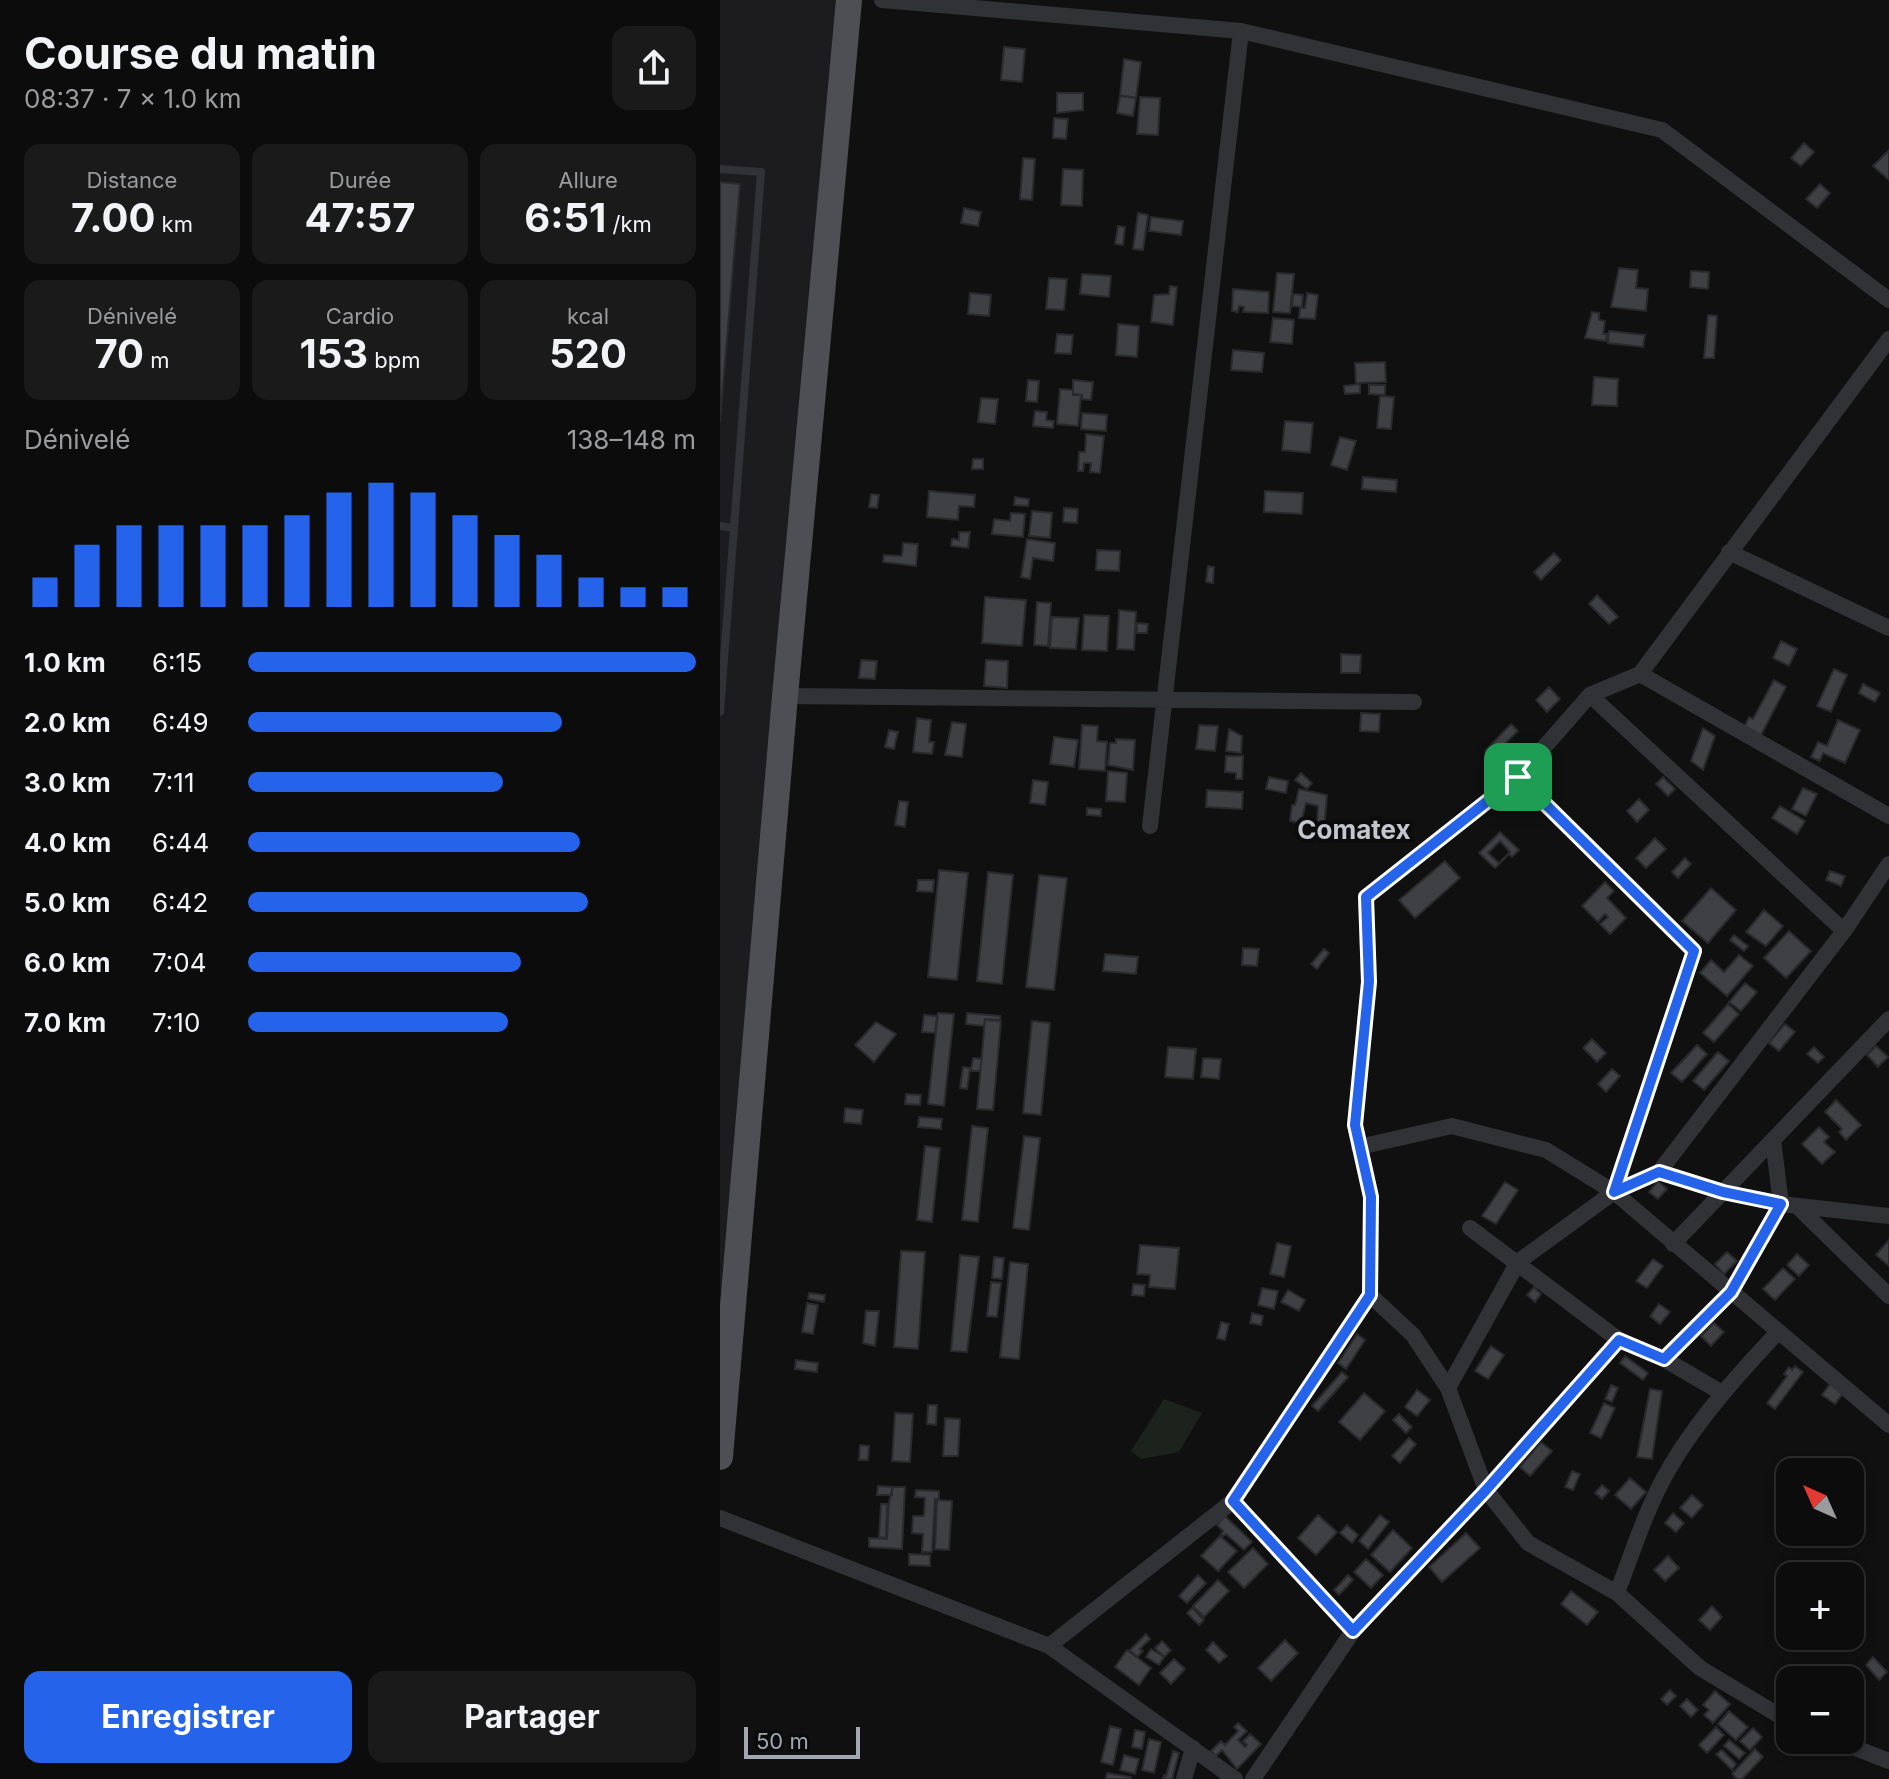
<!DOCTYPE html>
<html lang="fr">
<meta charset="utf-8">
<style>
body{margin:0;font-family:Inter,sans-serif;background:#1a1a1b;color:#f1f3f6;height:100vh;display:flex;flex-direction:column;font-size:30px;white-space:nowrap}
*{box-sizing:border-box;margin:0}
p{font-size:26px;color:#9a9b9d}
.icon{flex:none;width:44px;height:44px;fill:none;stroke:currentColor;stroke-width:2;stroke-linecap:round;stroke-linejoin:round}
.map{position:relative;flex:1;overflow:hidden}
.side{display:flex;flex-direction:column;background:#0c0c0d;width:720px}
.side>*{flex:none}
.needle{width:52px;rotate:315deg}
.buttons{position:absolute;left:1056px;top:1458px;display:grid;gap:16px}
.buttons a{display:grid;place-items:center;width:88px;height:88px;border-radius:16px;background:#0c0c0d;box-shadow:0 4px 12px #0003,0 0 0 2px #2c2c2e;font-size:40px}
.scale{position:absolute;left:24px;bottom:20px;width:116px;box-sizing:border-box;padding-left:8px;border:4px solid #a1a7b2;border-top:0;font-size:22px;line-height:28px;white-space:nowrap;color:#a1a7b2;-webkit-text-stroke:6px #0b0b0c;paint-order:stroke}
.pin{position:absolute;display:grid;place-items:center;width:68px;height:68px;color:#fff;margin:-34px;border-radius:16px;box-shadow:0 4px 12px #0006}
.round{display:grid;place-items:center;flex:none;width:84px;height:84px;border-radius:16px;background:#1a1a1b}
.summary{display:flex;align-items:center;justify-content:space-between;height:136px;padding:0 24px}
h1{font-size:44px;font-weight:700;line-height:60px}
.stats{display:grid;grid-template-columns:repeat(3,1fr);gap:12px;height:136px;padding:8px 24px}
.stats div{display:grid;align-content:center;border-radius:16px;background:#1a1a1b;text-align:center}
.stats b{font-size:40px;font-weight:700}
.stats small{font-size:22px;font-weight:400}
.stats p{font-size:22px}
.chart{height:224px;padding:16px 24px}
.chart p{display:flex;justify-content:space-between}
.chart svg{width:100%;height:144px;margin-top:8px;stroke:#2563eb;stroke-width:6}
.button{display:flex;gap:16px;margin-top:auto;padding:16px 24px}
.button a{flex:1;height:92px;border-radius:16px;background:#2563eb;color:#fff;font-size:32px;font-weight:700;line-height:92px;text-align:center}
.button a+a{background:#1a1a1b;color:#f1f3f6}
ul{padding:0 24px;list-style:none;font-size:26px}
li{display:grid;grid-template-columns:128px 96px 1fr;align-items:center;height:60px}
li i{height:20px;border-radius:10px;background:#2563eb}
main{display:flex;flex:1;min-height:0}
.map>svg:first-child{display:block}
.built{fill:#1c1c1e}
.green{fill:#1c231c}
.building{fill:#3f4044;stroke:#2a2a2d;stroke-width:2;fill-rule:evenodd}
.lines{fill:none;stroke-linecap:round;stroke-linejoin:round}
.service{stroke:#313236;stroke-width:8}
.minor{stroke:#313236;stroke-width:16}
.primary{stroke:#4d4f55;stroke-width:26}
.route-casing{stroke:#fff;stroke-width:16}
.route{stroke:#2563eb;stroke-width:10}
.labels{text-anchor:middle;stroke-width:8;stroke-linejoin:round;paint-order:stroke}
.quarter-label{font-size:26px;font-weight:bold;fill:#c2c6ce;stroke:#0b0b0c}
</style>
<main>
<section class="side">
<div class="summary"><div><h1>Course du matin</h1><p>08:37 · 7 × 1.0 km</p></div><a class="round"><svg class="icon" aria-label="share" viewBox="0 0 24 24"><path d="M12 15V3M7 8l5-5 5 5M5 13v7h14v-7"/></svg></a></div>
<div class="stats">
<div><p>Distance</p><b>7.00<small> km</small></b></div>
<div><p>Durée</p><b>47:57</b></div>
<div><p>Allure</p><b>6:51<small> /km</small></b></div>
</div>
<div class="stats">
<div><p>Dénivelé</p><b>70<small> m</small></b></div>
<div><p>Cardio</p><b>153<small> bpm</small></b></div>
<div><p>kcal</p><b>520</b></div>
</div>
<div class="chart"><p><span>Dénivelé</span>138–148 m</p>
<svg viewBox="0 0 160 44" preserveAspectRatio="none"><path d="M5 44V35M15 44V25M25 44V19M35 44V19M45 44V19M55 44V19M65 44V16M75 44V9M85 44V6M95 44V9M105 44V16M115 44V22M125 44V28M135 44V35M145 44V38M155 44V38"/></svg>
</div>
<ul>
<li><b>1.0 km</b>6:15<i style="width:100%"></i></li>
<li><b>2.0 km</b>6:49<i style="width:70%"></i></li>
<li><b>3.0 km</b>7:11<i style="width:57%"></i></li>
<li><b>4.0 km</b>6:44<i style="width:74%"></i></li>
<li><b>5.0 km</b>6:42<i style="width:76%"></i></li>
<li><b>6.0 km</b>7:04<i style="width:61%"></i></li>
<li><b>7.0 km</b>7:10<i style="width:58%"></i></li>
</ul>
<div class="button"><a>Enregistrer</a><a>Partager</a></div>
</section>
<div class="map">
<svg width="1169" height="1779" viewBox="0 0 1169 1779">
<rect width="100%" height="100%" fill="#101011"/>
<!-- built -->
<path class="built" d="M0,0H120L46,841L0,1295Z"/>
<!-- green -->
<path class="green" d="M444,1399L482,1413L459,1452L421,1459L411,1451Z"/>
<!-- building -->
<path class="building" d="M284,47L305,49L302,82L281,80Z
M404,59L421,62L416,98L400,95Z
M337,93H363V110L337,113Z
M400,96L416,98L413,116L397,113Z
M420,97L440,98L438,135L417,134Z
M334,118L348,119L346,139L333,138Z
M1084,143L1094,152L1081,166L1071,158Z
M1169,150V180L1153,166Z
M303,158L315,159L312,200L300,199Z
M343,169L363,170L362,206L341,205Z
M0,182L20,184L0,422Z
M1100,184L1110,193L1097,208L1086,199Z
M244,208L261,212L258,226L241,223Z
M418,213L428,215L423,250L413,249Z
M431,217L463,221L461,235L429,231Z
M398,226L405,227L403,245L395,244Z
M899,268L918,270L916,288L928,289L926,311L891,307Z
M971,271L989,272L988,289L970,287Z
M557,273L574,274L570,313L553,312Z
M362,274L391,276L389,297L360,294Z
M329,278L347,279L344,310L326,309Z
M450,286L457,287L453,325L431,322L434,295L449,294Z
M513,289L549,292L548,313L523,312L524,307L519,306L518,312L512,311Z
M250,293L271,295L269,316L248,314Z
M587,293L598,295L595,319L579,318L580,308H585Z
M573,294L583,295L582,307L572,306Z
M872,312L879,313V320L885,321L883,334H887L886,341L865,338Z
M988,315L997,316L994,358H984Z
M553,318L574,320L572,344L550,342Z
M398,324L419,326L417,357L396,355Z
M889,331L925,335L923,347L888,343Z
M337,334L353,335L351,354L335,353Z
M513,350L544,353L542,372L511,370Z
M665,362L666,382L636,383L635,363Z
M874,377L898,379L897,406L872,405Z
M308,380L319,381L317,402L306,401Z
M353,380L373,382L371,400L362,399V395L353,394Z
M640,384V393L625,394L624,386Z
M649,385H665V395L649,394Z
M340,389L353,390V395H361L358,426L337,424Z
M660,396L674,397L671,429L657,428Z
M261,398L278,399L275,424L258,422Z
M315,411L327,412L326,420L334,421L333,428L313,426Z
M362,413L387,415L386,431L361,429Z
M565,421L593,423L590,453L562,450Z
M366,434L384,436L380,473L370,472L371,463H364L363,471H358L359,452H365Z
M620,437L636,441L627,470L611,465Z
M253,459H263V469H252Z
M643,477L677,480L676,492L642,489Z
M209,491L255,495L254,507L239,506L238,520L207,517Z
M545,491L583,493L582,514L544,512Z
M151,494L159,495L157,508L149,507Z
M295,497L309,499L308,506L294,505Z
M344,508L358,509L357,523L343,522Z
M312,511L332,513L330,538L309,536Z
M291,513L305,514L303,537L272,534L274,519L290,521Z
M239,532H250L248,548L231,546L232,539L239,540Z
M307,539L335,543L333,561L313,558L310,579L301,577Z
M183,543L198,544L196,566L163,562L164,555L182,556Z
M377,550L400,551L399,571L376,570Z
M834,553L841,560L821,580L814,572Z
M488,566L494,567L493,583L486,582Z
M877,595L898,617L889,624L869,604Z
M265,597L306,600L302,646L262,643Z
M317,602L331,603L328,646L314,645Z
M399,610L416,612L414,650L397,649Z
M364,615L389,616L387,651L362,650Z
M332,617L359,618L356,649L330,648Z
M417,623L428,624L427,633H417Z
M1061,641L1077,649L1069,666L1053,658Z
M621,654L641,655L640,673H621Z
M141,660L157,661L155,679L139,678Z
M266,660L288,661L287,688L264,686Z
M1114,669L1127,675L1111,712L1097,706Z
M1054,680L1066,687L1040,737L1024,728L1029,717L1033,719Z
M1143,684L1160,693L1155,702L1139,693Z
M829,687L840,699L827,712L816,700Z
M641,713L660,714L659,732L640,731Z
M197,718L211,720L209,742H214L212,754L193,752Z
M1118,720L1140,730L1125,763L1103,753L1100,761L1091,757L1098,742L1107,746Z
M232,722L246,724L242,757L225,755Z
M791,724L798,731L771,757L765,751Z
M362,725L378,726L377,741L387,742L385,771L359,769Z
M479,725L498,726L495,751L476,749Z
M983,728L995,736L983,770L971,761Z
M509,729L522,736L521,753L506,751Z
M169,730L178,732L174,749L165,747Z
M334,737L358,740L354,767L330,764Z
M396,739L415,740L413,770L388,765L390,743H396Z
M506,756H523L522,779H516V773L505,772Z
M388,771L407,773L405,802L386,801Z
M581,773L592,783L587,789L575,780Z
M549,777L568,781L566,793L546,789Z
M943,777L955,789L948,796L936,784Z
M313,780L328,782L325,805L310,803Z
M1083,788L1097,794L1086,816L1072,809Z
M579,789L607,795L604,831L590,827L592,820L597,821L598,806L586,803L581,823L570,821L572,805H575Z
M487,790L523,792L522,809L486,807Z
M919,799L929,810L917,822L907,811Z
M179,801L188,802L185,827L175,825Z
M1060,806L1085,821L1077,834L1052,818Z
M367,808L381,809V816L367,815Z
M780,832L799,850L792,857L789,854L775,868L759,853ZM780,841L790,852L779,863L768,853Z
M935,838L946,849L926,868L916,858Z
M965,858L971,864L958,878L952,872Z
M725,861L740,878L695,918L679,900Z
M219,870L248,873L237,980L208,977Z
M1110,871L1125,876L1121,886L1106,880Z
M268,872L293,875L282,984L257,981Z
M319,875L347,878L334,990L306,987Z
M198,880H214L213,892L197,891Z
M885,882L894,891L887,898L906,918L890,934L880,924L888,917L885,914L878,922L862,906Z
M991,888L1016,910L988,943L962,921Z
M1044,910L1063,926L1046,946L1026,932Z
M1069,931L1091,951L1066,978L1044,958Z
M1014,935L1028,946L1024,951L1010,940Z
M523,948L539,949L537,966L522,965Z
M604,949L609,953L597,969L591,964Z
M385,954L418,957L416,974L383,971Z
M1019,955L1033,966L1007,996L980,973L991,960L1004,972Z
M1025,983L1037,992L1021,1011L1009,1002Z
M1008,1004L1019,1014L994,1042L983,1033Z
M218,1013L234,1014L224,1106L208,1104Z
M247,1013L280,1016V1020L265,1019L264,1026L246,1024Z
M204,1015L217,1016L215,1033L202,1032Z
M265,1020L281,1021L273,1110L257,1109Z
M312,1021L330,1023L321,1115L303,1113Z
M156,1022L176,1034L154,1062L135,1045Z
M1065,1024L1075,1032L1059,1051L1049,1043Z
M872,1039L886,1053L877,1062L863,1048Z
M977,1045L987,1054L962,1082L951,1073Z
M1156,1046L1168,1057L1158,1067L1147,1055Z
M448,1047L476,1049L473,1079L445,1077Z
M1094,1047L1104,1057L1098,1063L1087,1054Z
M998,1052L1009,1061L984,1090L973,1081Z
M253,1058L262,1059L260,1071H251Z
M483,1058L501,1059L499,1079L481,1077Z
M243,1067L250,1068L247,1089L240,1088Z
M892,1069L900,1076L886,1092L878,1084Z
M186,1094L201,1095L200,1105L185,1104Z
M1116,1100L1141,1125L1126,1140L1119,1132L1122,1129L1105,1112Z
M125,1108L143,1110L141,1124L124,1122Z
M199,1117L222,1119L221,1129L198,1127Z
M252,1126L268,1128L258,1222L242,1220Z
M1099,1127L1109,1137L1104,1142L1115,1152L1102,1164L1082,1144Z
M304,1136L320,1138L309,1230L293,1228Z
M205,1146L220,1148L212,1222L197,1220Z
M938,1181L947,1189L938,1199L929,1192Z
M785,1182L798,1190L776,1224L762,1216Z
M1169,1240V1266L1156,1255Z
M557,1243L571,1246L564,1277L550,1274Z
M420,1245L459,1248L455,1289L429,1287L430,1275L417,1274Z
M181,1251L205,1252L198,1349L174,1347Z
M1007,1252L1017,1261L1004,1274L995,1264Z
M1077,1254L1089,1265L1079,1276L1067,1265Z
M240,1255L259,1257L247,1352L231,1351Z
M274,1257L284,1258L282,1279L272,1278Z
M933,1259L943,1266L927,1288L916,1281Z
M290,1262L308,1264L299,1359L280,1357Z
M1063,1268L1075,1279L1055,1300L1043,1289Z
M271,1282L281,1283L277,1317L267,1316Z
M413,1284L425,1285L424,1296L412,1295Z
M814,1287L821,1294L815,1302L807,1295Z
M542,1288L558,1291L554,1309L538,1305Z
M568,1290L585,1300L579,1311L561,1302Z
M89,1293L105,1295L104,1302L88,1299Z
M87,1303L98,1305L93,1334L82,1332Z
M939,1304L950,1312L940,1324L930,1316Z
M146,1311H159L155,1346L143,1343Z
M532,1313L543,1316L541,1325L530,1323Z
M501,1322L509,1324L505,1340L497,1338Z
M994,1323L1004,1332L991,1346L981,1336Z
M637,1334L645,1340L626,1369L618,1363Z
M771,1346L784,1355L768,1379L755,1371Z
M905,1356L928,1373L923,1380L900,1363Z
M76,1360L98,1363L97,1372L75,1369Z
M1075,1366L1083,1372L1055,1409L1047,1403L1067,1376L1064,1374L1069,1367L1072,1370Z
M622,1372L628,1377L598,1411L592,1406Z
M1113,1380L1126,1389L1115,1404L1102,1395Z
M891,1385L898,1388L892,1402L885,1399Z
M930,1389L942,1391L932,1459L917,1457Z
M697,1390L710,1400L697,1416L685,1407Z
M644,1393L665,1411L640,1440L619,1422Z
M884,1403L895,1408L881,1438L870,1433Z
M208,1405H217L216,1425L207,1424Z
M175,1413L193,1414L190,1462L172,1461Z
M679,1414L692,1427L686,1433L673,1420Z
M225,1418L240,1419L238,1456H223Z
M689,1438L696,1444L680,1463L672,1456Z
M821,1442L832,1451L810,1476L800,1467Z
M140,1445L149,1446L148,1460H139Z
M852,1471L860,1474L853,1490L845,1487Z
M910,1478L926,1492L911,1509L895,1495Z
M882,1485L889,1491L882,1499L875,1493Z
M158,1486L172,1487V1495H157Z
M173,1487H185L182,1549L149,1547V1538L167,1539L169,1502Z
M196,1490L219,1491V1499H215L212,1552H202L203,1534L192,1533L193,1516H204L205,1498L195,1497Z
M972,1495L983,1505L972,1518L960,1508Z
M217,1500L232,1501L229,1550L215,1549Z
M161,1504H167L166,1538L159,1537Z
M953,1513L964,1523L956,1532L945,1523Z
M598,1515L617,1532L596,1555L578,1538Z
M660,1515L669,1522L648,1549L639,1541Z
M505,1516L532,1542L524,1550L506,1534L503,1536L501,1534L503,1531L497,1525Z
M627,1525L638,1535L632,1543L620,1533Z
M673,1530L692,1548L670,1572L651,1555Z
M746,1533L760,1548L722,1582L709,1567Z
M500,1536L517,1551L498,1571L481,1556Z
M533,1548L548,1564L524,1588L508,1572Z
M189,1554L210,1555V1566L189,1565Z
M948,1556L959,1568L945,1581L934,1570Z
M646,1559L663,1575L651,1588L634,1572Z
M478,1575L486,1583L467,1603L459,1596Z
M628,1575L633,1580L619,1595L614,1590Z
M498,1580L509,1591L484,1617L473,1606Z
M851,1591L878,1612L867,1625L841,1604Z
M992,1606L1002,1617L990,1630L979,1620Z
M472,1608L484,1620L479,1625L467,1613Z
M426,1634L430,1639L420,1649L423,1651L417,1657L410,1650Z
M565,1640L578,1653L551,1681L538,1668Z
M442,1641L451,1650L444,1657L435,1648Z
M493,1642L507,1656L499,1663L486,1650Z
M431,1649L444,1657L439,1665L426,1657Z
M407,1650L431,1668L419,1685L395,1667Z
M1153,1657L1167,1672L1159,1680L1146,1665Z
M454,1659L465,1669L451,1684L440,1673Z
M950,1690L956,1696L947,1705L941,1699Z
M995,1691L1010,1704L993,1723L984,1715L989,1710L983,1705Z
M967,1699L978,1710L971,1717L960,1706Z
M1009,1711L1028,1727L1016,1740L998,1724Z
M518,1723L527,1731L518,1740L525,1747L527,1745L523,1741L530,1734L541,1744L517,1769L502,1750L496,1756L491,1751L501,1741L505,1745L518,1731L514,1727Z
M390,1726L401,1729L393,1765L381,1762Z
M996,1727L1004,1735L987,1753L979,1745Z
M1033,1728L1042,1737L1030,1750L1020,1741Z
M415,1730L425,1732L422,1749L412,1747Z
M429,1739L441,1742L434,1773L422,1770Z
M1009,1740L1025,1753L1019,1759L1004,1746Z
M1035,1749L1043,1757L1022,1779H1017L1012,1774Z
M1002,1750L1016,1764L1012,1770L996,1754Z
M453,1751L459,1753L452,1779H443L444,1775L446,1776Z
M404,1755L419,1759L415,1774L400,1770Z
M387,1773L411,1777V1779H386Z"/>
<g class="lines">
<!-- service -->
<path class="service" d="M0,169L41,172L0,712
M0,526L14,528"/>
<!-- minor -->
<path class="minor" d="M162,0L521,31L942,130L1169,300
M1009,552L1169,628
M920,674L1169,816
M870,695L1124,931
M65,696L694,702
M798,777L974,951L894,1192
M430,826L521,31
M639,1147L732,1126L826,1150L894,1192L1169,1425
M939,1172L1003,1192L1061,1204L1169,1216
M1077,1206L1169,1296
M750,1228L899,1340L944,1359L1002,1393
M953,1244L1169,1019
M650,1295L693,1335L728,1388L766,1490L808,1543L897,1593L980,1668L1070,1722
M944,1359L1011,1292L1061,1204L1053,1140
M728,1388L798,1262L894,1192L939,1172L1124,931L1169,864
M513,1501L633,1631
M0,1518L329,1646L515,1779
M897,1593C913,1551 927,1506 950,1467C979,1417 1019,1374 1058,1332
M329,1646L513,1501L650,1295L651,1197L635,1125L649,982L646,897L798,777L870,695L920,674L1169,339
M1115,1740L1169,1761
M464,1779L473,1748
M533,1779L633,1631L766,1490L899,1340"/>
<!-- primary -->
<path class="primary" d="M0,1457L65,696L129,0"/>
</g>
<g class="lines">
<!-- route casing -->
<g class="route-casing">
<path id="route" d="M798,777L974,951L894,1192L939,1172L1003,1192L1061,1204L1011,1292L944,1359L899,1340L766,1490L633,1631L513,1501L650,1295L651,1197L635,1125L649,982L646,897Z"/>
</g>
<!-- route -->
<use href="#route" class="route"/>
</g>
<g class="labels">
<!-- quarter labels -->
<g class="quarter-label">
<text x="634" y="839">Comatex</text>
</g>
</g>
</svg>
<div class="buttons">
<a><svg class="needle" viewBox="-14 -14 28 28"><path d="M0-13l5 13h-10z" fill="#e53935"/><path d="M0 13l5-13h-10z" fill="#9a9b9d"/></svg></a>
<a>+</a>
<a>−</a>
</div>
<div class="scale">50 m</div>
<div class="pin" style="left:798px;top:777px;background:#1e9e55"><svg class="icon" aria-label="arrive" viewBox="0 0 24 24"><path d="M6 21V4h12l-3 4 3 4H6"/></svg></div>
</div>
</main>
